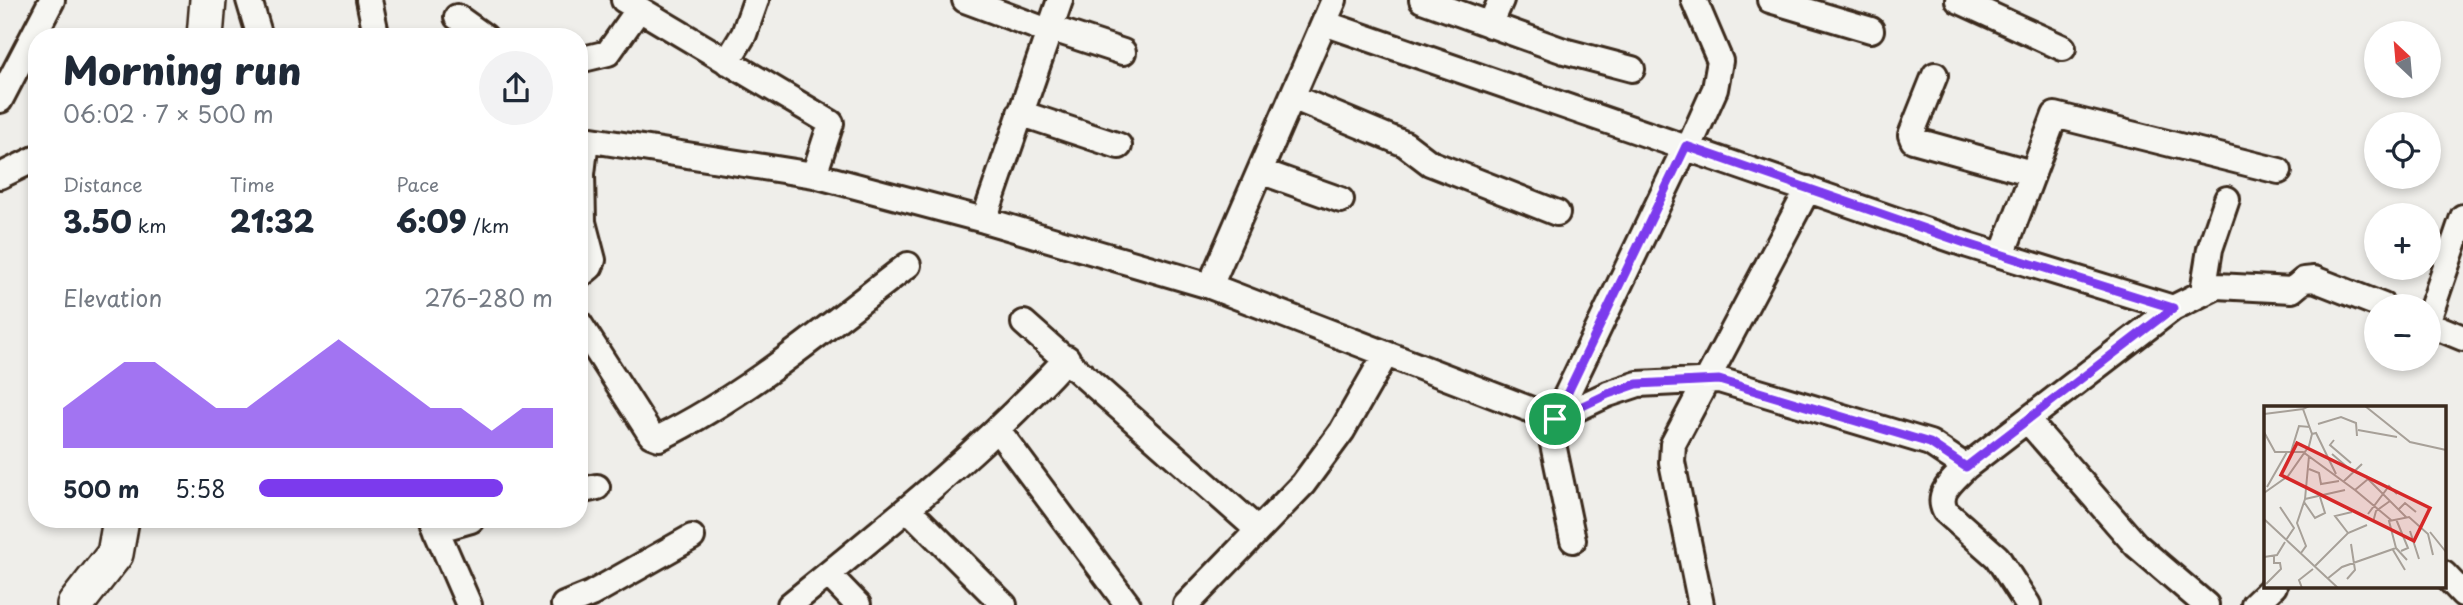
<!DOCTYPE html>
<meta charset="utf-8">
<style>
body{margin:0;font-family:"Playpen Sans",sans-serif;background:#f2f2f3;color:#1f2937;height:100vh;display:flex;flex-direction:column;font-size:26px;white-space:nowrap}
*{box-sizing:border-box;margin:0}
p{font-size:23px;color:#747a83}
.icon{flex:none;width:38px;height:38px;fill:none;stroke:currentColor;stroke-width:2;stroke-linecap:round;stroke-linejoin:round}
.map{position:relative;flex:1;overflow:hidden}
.side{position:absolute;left:28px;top:28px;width:560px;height:500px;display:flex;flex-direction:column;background:#fff;border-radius:28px;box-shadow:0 4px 10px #0003}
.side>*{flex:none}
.needle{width:46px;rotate:334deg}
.fabs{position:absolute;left:2364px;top:21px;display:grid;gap:14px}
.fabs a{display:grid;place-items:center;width:77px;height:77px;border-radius:50%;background:#fff;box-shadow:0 4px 10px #0003;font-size:35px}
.pin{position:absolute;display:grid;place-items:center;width:60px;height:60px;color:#fff;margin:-30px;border:4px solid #fff;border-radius:50%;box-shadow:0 2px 7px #0007}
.round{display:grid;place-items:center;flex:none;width:74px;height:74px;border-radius:37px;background:#f2f2f3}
.headline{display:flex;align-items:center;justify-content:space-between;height:119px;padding:0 35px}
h1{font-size:38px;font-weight:800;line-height:52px}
.stats{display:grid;grid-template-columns:repeat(3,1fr);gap:10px;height:119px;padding:7px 35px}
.stats div{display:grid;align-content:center}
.stats b{font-size:30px;font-weight:800}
.stats small{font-size:19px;font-weight:400}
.stats p{font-size:19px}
.chart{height:196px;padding:14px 35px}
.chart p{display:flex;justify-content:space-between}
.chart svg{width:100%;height:126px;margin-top:7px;fill:#7c3aed;opacity:.7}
ul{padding:0 35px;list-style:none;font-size:23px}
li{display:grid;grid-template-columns:112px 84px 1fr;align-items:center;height:52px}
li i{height:18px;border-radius:9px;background:#7c3aed}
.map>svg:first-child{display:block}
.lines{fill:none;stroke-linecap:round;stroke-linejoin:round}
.minor-casing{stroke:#3b2a1e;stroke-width:30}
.secondary-casing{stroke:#3b2a1e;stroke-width:40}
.minor{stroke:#f6f6f2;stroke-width:24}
.secondary{stroke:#f6f6f2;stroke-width:35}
.route-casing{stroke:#fff;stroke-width:14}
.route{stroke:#7c3aed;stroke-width:9}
.inset-road{fill:none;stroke:#a7a098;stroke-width:2}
.view{fill:#d62828;fill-opacity:0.15;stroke:#d62828;stroke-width:3.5}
.inset-edge{fill:none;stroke:#3b2a1e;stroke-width:3.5}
</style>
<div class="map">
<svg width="2463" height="605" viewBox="0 0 2463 605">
<rect width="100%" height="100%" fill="#efeeea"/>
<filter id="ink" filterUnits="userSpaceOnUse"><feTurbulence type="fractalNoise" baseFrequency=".0143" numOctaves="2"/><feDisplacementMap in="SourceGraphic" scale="14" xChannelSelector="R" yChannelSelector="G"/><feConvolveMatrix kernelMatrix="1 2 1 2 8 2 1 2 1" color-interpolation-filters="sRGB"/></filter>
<g filter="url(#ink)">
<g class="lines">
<!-- minor casing -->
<g class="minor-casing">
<path id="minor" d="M249,0L260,37
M369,0L375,29
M624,0L831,123L814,175
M965,0L1048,31
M1422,0L1564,51L1632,69
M1770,0L1871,30
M1958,0L2063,48
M457,17L485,37
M1324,23L1334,0
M1490,25L1501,0
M1050,28L1123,52
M579,60L608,53L639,9
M727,62L744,34L756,0
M1935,75L1911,135L1913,140L2032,173
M1292,97L1405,144L1430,163L1557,213
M0,100L52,0
M1020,113L1119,146
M579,138L814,175L984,220L1210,286L1324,23L1968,245L2173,308
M1689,147L1715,89L1720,61L1694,0
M1260,171L1341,200
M0,176L37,158
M984,220L1060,0
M2002,255L2055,115L2279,171
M579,276L590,267L593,260L583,222L582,174L586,139
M1210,286L1555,419L1608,394L1638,384L1719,380L1930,443L1966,467
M2203,292L2210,249L2227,199
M2429,317L2463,217
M579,323L651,435L659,438C749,394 829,325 908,265
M1024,323L1258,530
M2429,324L2463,338
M2027,420L2136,545L2206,605
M997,429L1128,605
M579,491L597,487
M908,509L1004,605
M432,520L469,605
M436,530L471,520
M1573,540L1552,439L1555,419L1686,146
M828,574L858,605
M2444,574L2463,594
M564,605L591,594L692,537
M790,605C886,527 983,450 1067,358
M1186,605L1303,484L1342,431L1386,354
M1701,605L1672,462L1673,444L1808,189
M2028,605L1997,557L1945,511C1936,492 1953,481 1966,467L2173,308L2217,286L2292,290L2304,280L2314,279L2383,306
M2254,605L2274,586"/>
</g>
<!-- secondary casing -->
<g class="secondary-casing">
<path id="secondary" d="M205,37L208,0
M75,605L115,554L121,520"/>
</g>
<!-- minor -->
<use href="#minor" class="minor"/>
<!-- secondary -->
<use href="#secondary" class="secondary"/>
</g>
</g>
<g class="lines" filter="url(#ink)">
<!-- route casing -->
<g class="route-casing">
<path id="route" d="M1686,146L1968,244L2173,308L1966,467L1930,443L1719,380L1637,384L1608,394L1555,419Z"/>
</g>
<!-- route -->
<use href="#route" class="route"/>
</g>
<!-- overview -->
<g transform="translate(2264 406)">
<rect width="182" height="182" fill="#efeeea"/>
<path class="inset-road" d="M101,0L146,36L182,44M0,8L39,3M54,18L77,11L92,17L93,30M94,24L133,31M0,26L11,46H23M48,28L52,27L72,68M70,34L66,39L87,57M27,46L35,20L46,21M68,48L89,66M45,63L55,67L57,78L75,75M80,75L98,58M3,81L23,46H39L91,84L104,73L142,111M91,84L127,114M0,87L24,70L45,40L48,28L39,3L45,0M41,93L81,84M40,96L51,112L61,107L56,91M16,101L30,122L22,134M135,103L141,97L152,106M104,108L125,80L133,88M0,113L74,182M132,113L144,142L137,145M109,116L112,105L126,95M146,125L155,153M166,126L182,146M84,127L71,110L88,106M132,142L125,115L145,111L164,128L169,149M129,144L141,164M37,147L42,140L33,117L41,93L45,50M0,151L13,149L21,136M50,161L84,127L103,119M63,173L78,161L132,142L143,154M83,173L91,164L87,138M2,178L17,163L16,157H10V149M38,182L35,174L49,163"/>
<path class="view" d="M33,37L166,102L150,135L17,69Z"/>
<rect width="182" height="182" class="inset-edge"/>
</g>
</svg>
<div class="fabs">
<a><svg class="needle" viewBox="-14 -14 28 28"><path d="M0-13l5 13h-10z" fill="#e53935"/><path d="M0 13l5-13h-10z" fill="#747a83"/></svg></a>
<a><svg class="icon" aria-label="locate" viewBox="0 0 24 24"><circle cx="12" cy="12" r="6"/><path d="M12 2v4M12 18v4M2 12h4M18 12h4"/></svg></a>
<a>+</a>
<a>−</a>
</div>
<div class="pin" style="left:1555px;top:419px;background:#1e9e55"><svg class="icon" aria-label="arrive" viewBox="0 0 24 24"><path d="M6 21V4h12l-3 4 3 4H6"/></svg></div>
<section class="side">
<div class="headline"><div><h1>Morning run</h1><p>06:02 · 7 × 500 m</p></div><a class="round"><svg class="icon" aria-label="share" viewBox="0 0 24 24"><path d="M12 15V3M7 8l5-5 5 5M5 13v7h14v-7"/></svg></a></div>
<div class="stats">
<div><p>Distance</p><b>3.50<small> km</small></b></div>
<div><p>Time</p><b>21:32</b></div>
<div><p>Pace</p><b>6:09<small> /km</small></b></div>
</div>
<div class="chart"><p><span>Elevation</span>276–280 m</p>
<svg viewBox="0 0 160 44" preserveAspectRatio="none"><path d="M0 44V30L10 22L20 14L30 14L40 22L50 30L60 30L70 22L80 14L90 6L100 14L110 22L120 30L130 30L140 38L150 30L160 30V44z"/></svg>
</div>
<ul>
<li><b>500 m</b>5:58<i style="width:83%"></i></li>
</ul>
</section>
</div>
